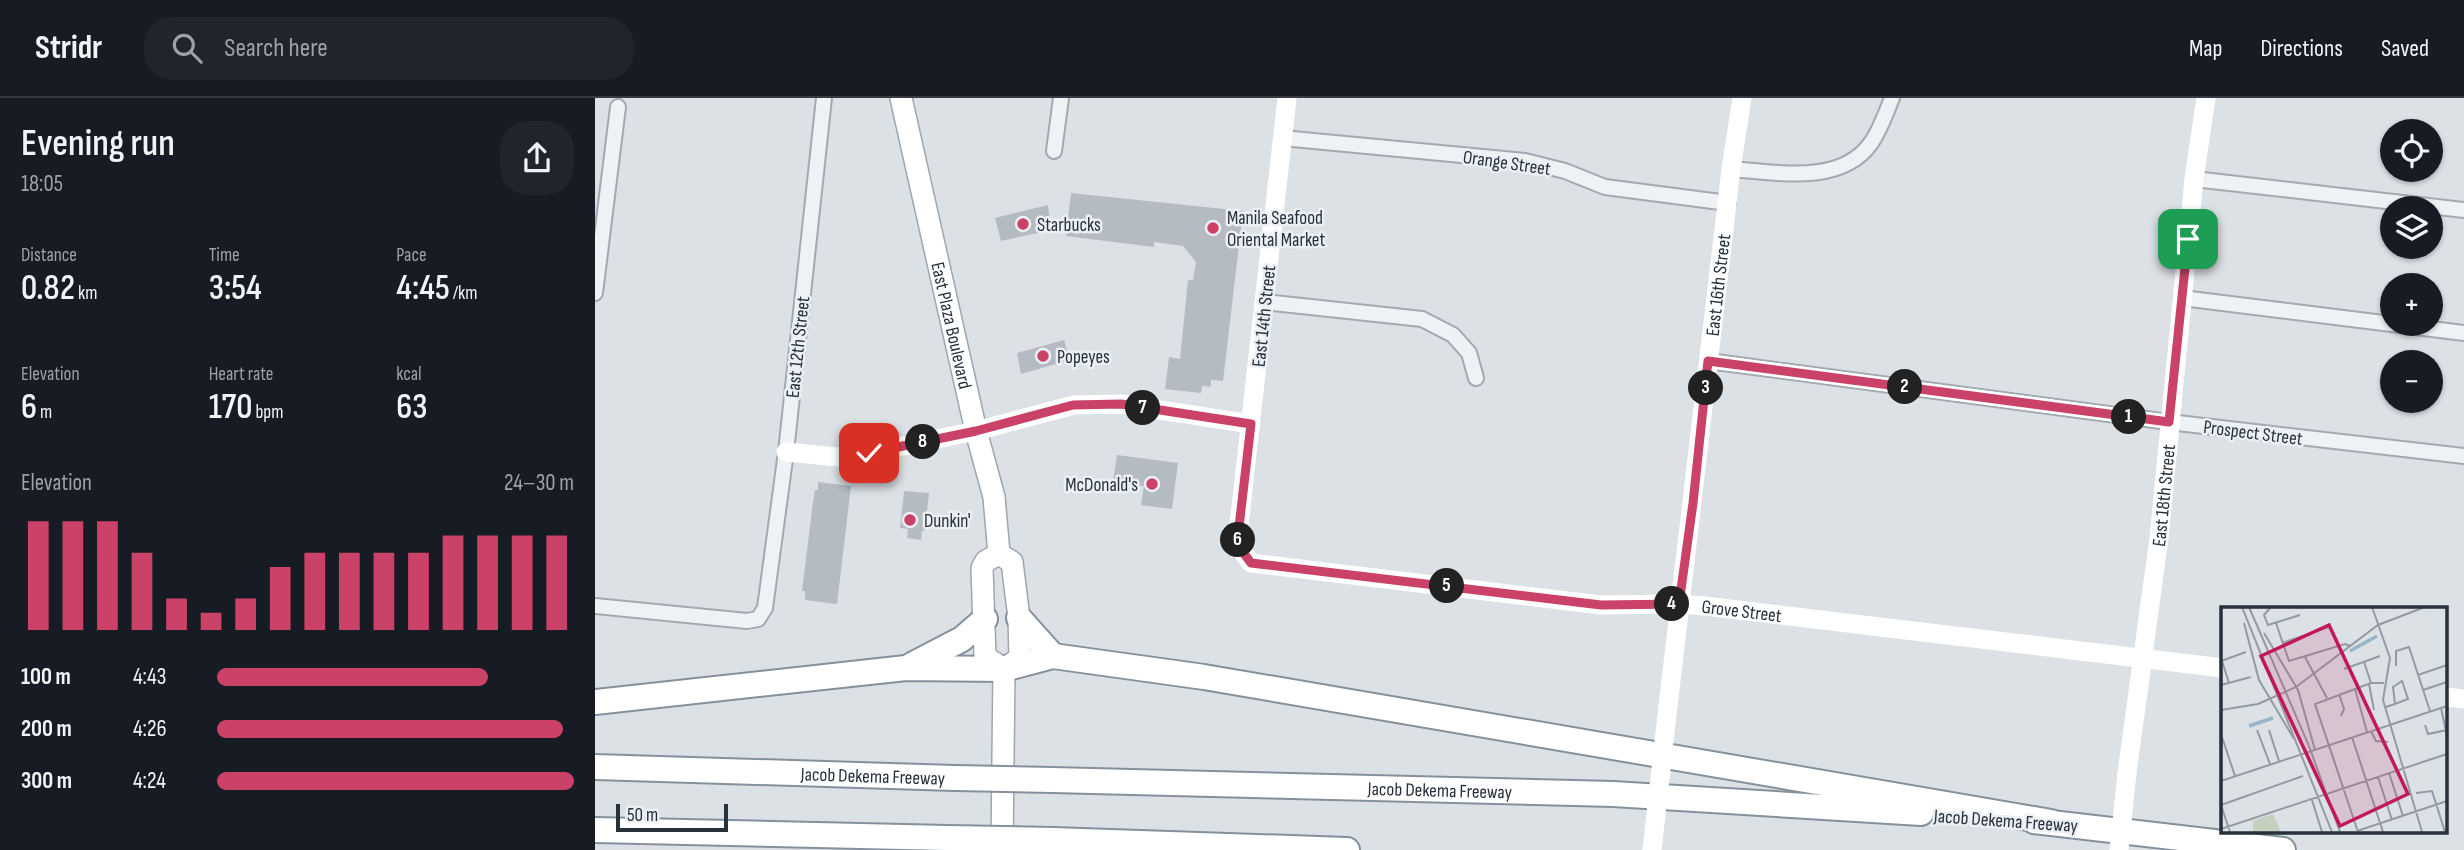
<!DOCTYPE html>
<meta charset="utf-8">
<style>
body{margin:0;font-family:"Sofia Sans Condensed",sans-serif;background:#20242c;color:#f1f3f6;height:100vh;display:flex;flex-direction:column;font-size:26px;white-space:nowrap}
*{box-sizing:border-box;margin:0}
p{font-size:23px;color:#9ea1a6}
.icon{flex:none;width:38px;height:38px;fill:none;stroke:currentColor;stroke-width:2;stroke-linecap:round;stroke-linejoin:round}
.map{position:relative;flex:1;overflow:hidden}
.details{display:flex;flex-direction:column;background:#171b24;width:595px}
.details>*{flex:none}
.tools{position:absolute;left:1785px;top:21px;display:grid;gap:14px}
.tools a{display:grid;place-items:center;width:63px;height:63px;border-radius:50%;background:#171b24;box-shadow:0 2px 5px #0004;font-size:35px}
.scale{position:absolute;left:21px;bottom:18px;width:112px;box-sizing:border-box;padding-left:7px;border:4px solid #26313c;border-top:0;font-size:19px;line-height:24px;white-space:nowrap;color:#26313c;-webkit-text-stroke:5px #ecf0f4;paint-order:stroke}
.pin{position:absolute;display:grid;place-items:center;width:60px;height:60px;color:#fff;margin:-30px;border-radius:14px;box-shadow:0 4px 10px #0006}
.km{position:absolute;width:35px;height:35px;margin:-18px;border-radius:50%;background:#222;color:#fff;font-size:19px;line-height:35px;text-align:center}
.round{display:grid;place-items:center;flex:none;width:74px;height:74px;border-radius:28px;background:#20242c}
.headline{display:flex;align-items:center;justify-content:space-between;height:119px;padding:0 21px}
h1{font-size:38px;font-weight:600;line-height:52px}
.metrics{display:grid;grid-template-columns:repeat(3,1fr);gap:10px;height:119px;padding:7px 21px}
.metrics div{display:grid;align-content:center}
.metrics b{font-size:35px;font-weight:600}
.metrics small{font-size:19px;font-weight:400}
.metrics p{font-size:19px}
.chart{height:196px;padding:14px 21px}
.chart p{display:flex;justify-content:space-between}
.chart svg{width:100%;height:126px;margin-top:7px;stroke:#ca4268;stroke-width:6}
ul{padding:0 21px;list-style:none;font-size:23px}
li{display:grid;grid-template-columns:112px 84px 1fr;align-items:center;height:52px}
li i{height:18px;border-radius:9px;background:#ca4268}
header{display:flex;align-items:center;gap:42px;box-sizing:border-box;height:98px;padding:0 35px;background:#171b24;border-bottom:2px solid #363941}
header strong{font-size:33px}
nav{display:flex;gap:38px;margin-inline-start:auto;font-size:24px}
.search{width:490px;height:63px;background:#20242c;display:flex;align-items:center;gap:18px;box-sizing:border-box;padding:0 24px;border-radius:28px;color:#9ea1a6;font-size:26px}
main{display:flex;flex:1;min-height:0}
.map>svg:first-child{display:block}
.building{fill:#b4bbc3}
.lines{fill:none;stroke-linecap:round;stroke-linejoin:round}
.street-casing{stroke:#a2a9b0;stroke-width:18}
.primary-casing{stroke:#9ca7b2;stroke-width:24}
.highway-casing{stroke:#84919c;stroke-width:28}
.street{stroke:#eff2f5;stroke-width:14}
.secondary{stroke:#fff;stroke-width:19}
.primary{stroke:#fff;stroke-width:21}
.highway{stroke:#fff;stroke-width:24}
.highway-bridge-casing{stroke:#84919c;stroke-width:28;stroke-linecap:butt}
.secondary-bridge{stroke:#fff;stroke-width:19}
.highway-bridge{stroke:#fff;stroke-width:24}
.route-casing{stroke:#fff;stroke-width:14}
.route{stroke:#ca4268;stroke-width:9}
.poi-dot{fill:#ca4268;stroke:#ecf0f4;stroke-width:2.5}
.labels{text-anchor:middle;stroke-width:5;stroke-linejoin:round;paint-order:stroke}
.street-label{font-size:19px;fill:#26313c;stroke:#ecf0f4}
.poi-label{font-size:19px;fill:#26313c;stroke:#ecf0f4;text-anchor:start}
.inset-river{fill:none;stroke:#98b4c6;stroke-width:3.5}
.inset-road{fill:none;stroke:#939ba2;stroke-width:2}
.view{fill:#c2185b;fill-opacity:0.15;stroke:#c2185b;stroke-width:3.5}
.inset-edge{fill:none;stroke:#26313c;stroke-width:3.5}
</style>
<header>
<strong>Stridr</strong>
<div class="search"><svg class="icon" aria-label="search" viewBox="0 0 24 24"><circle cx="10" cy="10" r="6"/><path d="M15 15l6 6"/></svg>Search here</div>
<nav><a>Map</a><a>Directions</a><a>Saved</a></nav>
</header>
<main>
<section class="details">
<div class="headline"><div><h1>Evening run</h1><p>18:05</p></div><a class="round"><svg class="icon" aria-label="share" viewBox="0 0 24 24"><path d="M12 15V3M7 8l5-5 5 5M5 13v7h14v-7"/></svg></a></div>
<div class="metrics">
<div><p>Distance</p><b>0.82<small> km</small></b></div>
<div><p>Time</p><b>3:54</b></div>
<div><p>Pace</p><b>4:45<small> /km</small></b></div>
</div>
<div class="metrics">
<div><p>Elevation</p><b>6<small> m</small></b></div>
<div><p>Heart rate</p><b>170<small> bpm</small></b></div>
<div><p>kcal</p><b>63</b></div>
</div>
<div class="chart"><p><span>Elevation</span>24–30 m</p>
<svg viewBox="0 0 160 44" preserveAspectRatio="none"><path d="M5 44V6M15 44V6M25 44V6M35 44V17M45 44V33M55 44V38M65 44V33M75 44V22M85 44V17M95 44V17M105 44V17M115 44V17M125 44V11M135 44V11M145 44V11M155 44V11"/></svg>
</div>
<ul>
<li><b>100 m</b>4:43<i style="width:76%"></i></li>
<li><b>200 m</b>4:26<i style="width:97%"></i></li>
<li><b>300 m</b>4:24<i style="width:100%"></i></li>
</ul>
</section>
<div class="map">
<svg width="1869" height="752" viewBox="0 0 1869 752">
<rect width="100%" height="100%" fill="#dce1e6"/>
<!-- building -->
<path class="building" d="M476,95L648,113L628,283L616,282V289L607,288L606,295L570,291L574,259L585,261L593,182H598L601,164L588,148L559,144V149L471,138Z
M453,107L456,132L406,143L400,120Z
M469,242L475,262L426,276L422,255Z
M522,357L583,365L577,411L546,407L549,388L518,384Z
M223,384L256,388L242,506L210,502V493H207L218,404L220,392H223Z
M309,393L334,395L330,433L327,432L326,442L312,440L313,431L305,430Z"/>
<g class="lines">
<!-- street casing -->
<g class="street-casing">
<path id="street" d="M687,40L930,63L970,73L1010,89L1133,105
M459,53L466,0
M1136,71C1180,74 1246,88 1276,45C1285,32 1291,15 1297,0
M1599,81L1869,112
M0,195L23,9
M1587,200L1869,235
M669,204L827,221L858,237L874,255L881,280
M1113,263L1574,324L1869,358
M0,508L152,523L163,521L170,510L191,354L229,0"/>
</g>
<!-- primary casing -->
<g class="primary-casing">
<g id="primary">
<path id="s4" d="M306,0L381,333L399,399L404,456"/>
<path d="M404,456L391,463L387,470L390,559L409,571"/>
<path d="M404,456L417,464L424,520L425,560L409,571"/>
<path d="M407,752L409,571"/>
</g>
</g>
<!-- highway casing -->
<g class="highway-casing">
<g id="highway">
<path d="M424,520L458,558"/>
<path d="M317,567L367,541L390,521"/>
<path d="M0,604L311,570L409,571L458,558L609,579L1456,724"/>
<path id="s5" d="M0,669L360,680"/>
<path id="s6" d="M457,682L1018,696L1326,715"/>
<path d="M1439,723L1688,752"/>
<path d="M0,732L353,740"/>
<path d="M458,742L752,752"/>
</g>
</g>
<!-- street -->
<use href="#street" class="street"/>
<!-- secondary -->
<g class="secondary">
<path id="s1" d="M692,0L643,436L642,446L656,465L1006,507L1084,506L1110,508L1628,570"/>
<path d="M191,354L243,359L274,355L381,333L479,307L526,306L656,326"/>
<path d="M1850,599L1869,601"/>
<path id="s2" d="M1073,608L1136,71L1147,0"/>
<path id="s3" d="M1532,675L1564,440L1599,81L1611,0"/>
</g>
<!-- primary -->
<use href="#primary" class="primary"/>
<!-- highway -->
<use href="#highway" class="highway"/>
<!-- highway-bridge casing -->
<g class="highway-bridge-casing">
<path id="highway-bridge" d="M360,680L457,682
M353,740L458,742"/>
</g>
<!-- secondary-bridge -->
<path class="secondary-bridge" d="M1057,752L1073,608
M1524,752L1532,675"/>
<!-- highway-bridge -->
<use href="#highway-bridge" class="highway-bridge"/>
</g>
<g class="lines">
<!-- route casing -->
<g class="route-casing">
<path id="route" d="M274,355L381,333L478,307L526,306L656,326L642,446L656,465L1006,507L1084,506L1098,405L1113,263L1574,324L1593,141"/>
</g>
<!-- route -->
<use href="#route" class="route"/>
</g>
<!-- markers -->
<g class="poi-dot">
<circle cx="428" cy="126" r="7"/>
<circle cx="618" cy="130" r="7"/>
<circle cx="448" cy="258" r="7"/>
<circle cx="557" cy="386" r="7"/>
<circle cx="315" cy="422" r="7"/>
</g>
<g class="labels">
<!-- street labels -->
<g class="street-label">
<text transform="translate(912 64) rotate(8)" y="7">Orange Street</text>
<text dy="7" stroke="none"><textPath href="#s2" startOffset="424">East 16th Street</textPath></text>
<text transform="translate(668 218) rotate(-84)" y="7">East 14th Street</text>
<text dy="7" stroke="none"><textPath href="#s4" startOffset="233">East Plaza Boulevard</textPath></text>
<text transform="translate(202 249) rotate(-84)" y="7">East 12th Street</text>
<text transform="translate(1658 334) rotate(7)" y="7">Prospect Street</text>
<text dy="7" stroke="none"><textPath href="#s3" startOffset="280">East 18th Street</textPath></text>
<text dy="7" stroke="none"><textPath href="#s1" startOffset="966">Grove Street</textPath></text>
<text dy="7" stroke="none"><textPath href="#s5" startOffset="278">Jacob Dekema Freeway</textPath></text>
<text dy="7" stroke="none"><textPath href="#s6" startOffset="388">Jacob Dekema Freeway</textPath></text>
<text transform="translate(1411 722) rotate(4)" y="7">Jacob Dekema Freeway</text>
</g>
<!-- poi labels -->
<g class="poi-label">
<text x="632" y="126">Manila Seafood<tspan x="632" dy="22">Oriental Market</tspan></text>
<text x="442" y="133">Starbucks</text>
<text x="462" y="265">Popeyes</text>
<text x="543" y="393" text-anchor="end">McDonald's</text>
<text x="329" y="429">Dunkin'</text>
</g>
</g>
<!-- overview -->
<g transform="translate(1626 509)">
<rect width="226" height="226" fill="#dce1e6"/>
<path d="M52,207L60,225H32V214Z" fill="#c5d0be"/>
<path class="inset-river" d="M129,44L156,29M28,119L52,111"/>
<path class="inset-road" d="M21,0L111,225M28,0L88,139L119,225M151,0L169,51L162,93L201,225M49,1L43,8L47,18L79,8M23,16L38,73L73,132M55,16L68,54L124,37L129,39M43,26L77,83L94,143M61,36L108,20M84,50L106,91M0,54L25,45M1,54L8,76M143,55L150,76M175,59V44L188,40L209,104M123,62L159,49M197,68L226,58M148,77L153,103M0,78L30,70M134,82L146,125M202,83L226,75M118,87L123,102L120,109M165,100L174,97L187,92L181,74L172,80L174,97M220,101L226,129M0,103L37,97L75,80L157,18L204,0M204,118L207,127L226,123M36,123L49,157M48,123L58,154M150,124L155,134L167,135M1,130L14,169M131,130L162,225M168,166L182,209M157,170L171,213M0,174L226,99M195,186L211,184L224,225M91,193L101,225M0,198L82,169M0,198L9,225M0,222L226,147M136,224L226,194M137,225L94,97L150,76H163"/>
<path class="view" d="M108,18L187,187L119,219L40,49Z"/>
<rect width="226" height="226" class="inset-edge"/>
</g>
</svg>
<div class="tools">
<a><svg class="icon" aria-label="locate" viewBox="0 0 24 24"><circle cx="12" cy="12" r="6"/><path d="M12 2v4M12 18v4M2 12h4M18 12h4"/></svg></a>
<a><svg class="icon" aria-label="layers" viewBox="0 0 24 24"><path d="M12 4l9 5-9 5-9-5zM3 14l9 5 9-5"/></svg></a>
<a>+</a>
<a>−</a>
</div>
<div class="scale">50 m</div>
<div class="pin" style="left:1593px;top:141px;background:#1e9e55"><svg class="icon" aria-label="arrive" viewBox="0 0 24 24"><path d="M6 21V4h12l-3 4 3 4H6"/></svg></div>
<div class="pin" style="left:274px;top:355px;background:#d93025"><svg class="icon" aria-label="check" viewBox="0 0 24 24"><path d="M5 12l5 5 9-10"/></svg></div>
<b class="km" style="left:1534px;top:319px">1</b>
<b class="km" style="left:1310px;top:289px">2</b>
<b class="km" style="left:1111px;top:290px">3</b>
<b class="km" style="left:1077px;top:506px">4</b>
<b class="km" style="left:852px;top:488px">5</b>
<b class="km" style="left:643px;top:442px">6</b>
<b class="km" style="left:548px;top:310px">7</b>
<b class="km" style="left:328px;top:344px">8</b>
</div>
</main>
